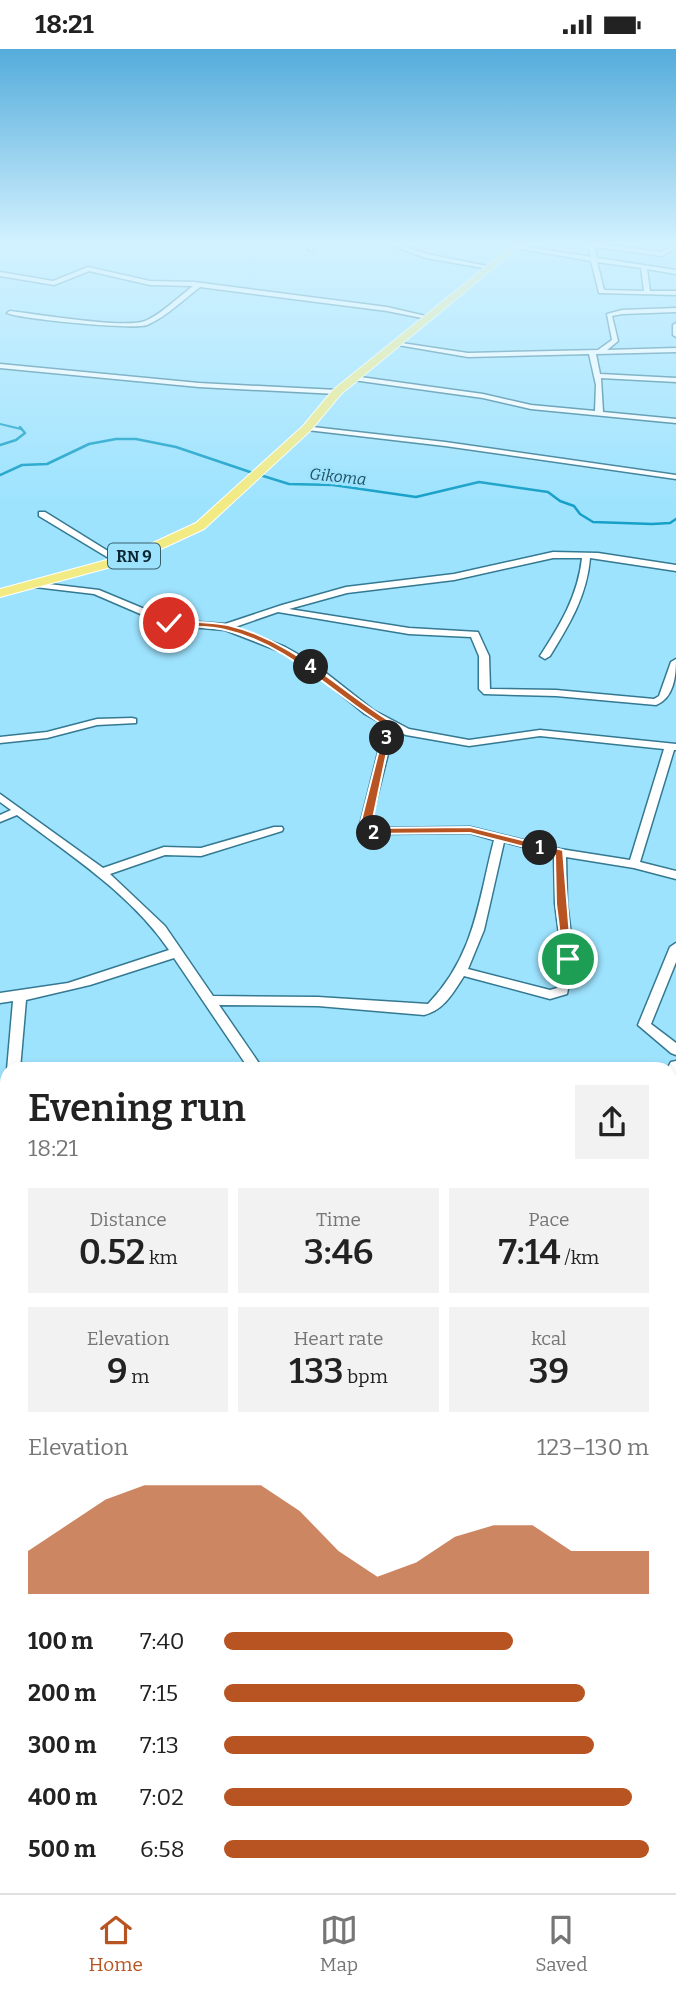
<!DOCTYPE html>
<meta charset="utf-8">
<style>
body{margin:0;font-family:Bitter,serif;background:#f2f2f2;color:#222;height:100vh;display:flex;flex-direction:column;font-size:26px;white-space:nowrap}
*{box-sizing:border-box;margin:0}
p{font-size:23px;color:#767676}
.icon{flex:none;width:38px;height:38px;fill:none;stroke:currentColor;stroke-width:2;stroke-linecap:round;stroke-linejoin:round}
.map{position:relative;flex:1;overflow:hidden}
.side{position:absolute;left:0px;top:1013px;width:677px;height:831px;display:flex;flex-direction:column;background:#fff;border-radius:21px 21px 0 0;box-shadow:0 4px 10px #0003}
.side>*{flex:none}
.pin{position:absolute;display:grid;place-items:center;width:60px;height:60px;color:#fff;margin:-30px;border:4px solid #fff;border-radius:50%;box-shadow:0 2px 7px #0007}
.km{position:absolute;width:35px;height:35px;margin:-18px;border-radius:50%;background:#222;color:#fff;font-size:19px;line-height:35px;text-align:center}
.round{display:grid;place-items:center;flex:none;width:74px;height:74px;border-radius:0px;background:#f2f2f2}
.headline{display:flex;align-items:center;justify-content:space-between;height:119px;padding:0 28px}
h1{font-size:38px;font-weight:600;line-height:52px}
.figures{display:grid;grid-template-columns:repeat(3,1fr);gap:10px;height:119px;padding:7px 28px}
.figures div{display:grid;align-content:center;border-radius:0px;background:#f2f2f2;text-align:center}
.figures b{font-size:35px;font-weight:600}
.figures small{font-size:19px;font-weight:400}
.figures p{font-size:19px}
.chart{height:196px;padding:14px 28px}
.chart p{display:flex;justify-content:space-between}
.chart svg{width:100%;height:126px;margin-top:7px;fill:#b85421;opacity:.7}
ul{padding:0 28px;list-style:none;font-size:23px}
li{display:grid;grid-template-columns:112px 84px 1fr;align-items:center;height:52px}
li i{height:18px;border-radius:9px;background:#b85421}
.status{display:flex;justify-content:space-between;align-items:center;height:49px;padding:0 35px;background:#fff;direction:ltr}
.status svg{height:19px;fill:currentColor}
.menu{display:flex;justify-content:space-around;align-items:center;height:98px;border-top:2px solid #e0e0e0;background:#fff;font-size:19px;color:#767676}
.menu a{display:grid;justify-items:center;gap:4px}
.menu .active{color:#b85421}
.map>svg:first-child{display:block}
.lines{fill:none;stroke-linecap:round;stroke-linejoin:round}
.stream-far1{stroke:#16a0c7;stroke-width:2}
.stream{stroke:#16a0c7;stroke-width:2.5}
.street-casing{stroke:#347991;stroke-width:3}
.primary-casing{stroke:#fff;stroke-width:2}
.street{fill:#fff;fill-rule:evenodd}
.primary{fill:#f2ea83;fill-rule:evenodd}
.route{fill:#b85421;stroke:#fff;stroke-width:2}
.labels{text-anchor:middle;stroke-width:6;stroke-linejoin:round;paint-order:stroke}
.far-water-label{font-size:16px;font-style:italic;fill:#1f5061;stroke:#9ee3fe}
.shield{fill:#9ee3fe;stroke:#365f6e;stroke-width:2}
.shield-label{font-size:16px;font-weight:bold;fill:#092630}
</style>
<div class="status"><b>18:21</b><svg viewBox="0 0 49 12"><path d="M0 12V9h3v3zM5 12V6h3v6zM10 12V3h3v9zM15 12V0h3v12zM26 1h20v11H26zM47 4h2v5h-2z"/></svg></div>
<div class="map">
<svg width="676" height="1844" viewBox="0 0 676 1844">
<rect width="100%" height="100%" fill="#9ee3fe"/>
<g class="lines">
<!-- stream-far1 -->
<path class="stream-far1" d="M0,375L21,380"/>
<!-- stream -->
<path class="stream" d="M0,396L16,391L25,384L20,378
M0,426L22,416L47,415L89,395L116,390H136L176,398L253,424
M260,426L289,435L333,436L416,448L479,433L548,443L560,452L574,457L580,465L593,473L652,475L670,474L676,470"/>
<!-- street casing -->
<g class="street-casing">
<path id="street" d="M311,194H317L312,201H308Z
M384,194H392L427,205L492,218L489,220L426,209Z
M591,194L661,203L676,195V199L662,207L594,198L597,209L676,221V225L647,220L650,242H676V246L599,244L591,212L511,198L514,196L591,208L588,196ZM597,213L641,219L644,242L604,241Z
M88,218L150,232L194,233L387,258L430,268L427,270L387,262L200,238C184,250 166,268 147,276C133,281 20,270 7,264L10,262C36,265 125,280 145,272C162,265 178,248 193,237L150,236L89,222L54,236L0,227V223L53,232Z
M676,259V263L622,265L612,267L618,292L607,301L676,299V303L596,305L600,325L676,329V333L601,329L603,363L676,370V374L531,360L483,349L353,331L350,329L353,327L483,345L531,356L595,362L596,336L589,305L468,308L392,295L395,293L468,304L598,301L612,291L607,265L622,261Z
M676,274V288L673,286V276Z
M0,315L199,334L337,341L341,343L337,345L199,338L0,319Z
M304,377L445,393L676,426V430L445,397L307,381L303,379Z
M39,463H45L124,512L117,514L39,467Z
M553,503L598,504L676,516V522L590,509C587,547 569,576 550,607L545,610L540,607C560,576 578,547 582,509H553L454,531L347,544L289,560L409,579L478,583L489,607L490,640L556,641L654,650L659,647L671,613L676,610C676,627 674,649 656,656L556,647L484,645L479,640V607L471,588L409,585L278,563L235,578L285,598L312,613L373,661L409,680L469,691L540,681L676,695V701H674L640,813L676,822V830L634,819L566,808L567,854L574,910L567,945L550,950L464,927C453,944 444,961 424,966L318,957L219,956L263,1020H249L174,909L90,936L26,951L20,1020L7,1021L13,952L0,954V944L68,934L169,901C131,845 71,807 17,766L0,773V766L11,761L0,753V745L103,819L164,798L201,799L274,778H282L283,780L282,782L201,807L165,806L110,825L165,877L213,947L318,948L428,955C475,906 478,853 494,791L470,784L364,785L360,776L385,676L365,665L306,617L279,602L225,581L166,576L94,545L35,538L32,537V533L99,541L171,571L225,575L282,556L346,538L454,525ZM394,681L406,686L469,697L540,687L664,700L630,811L560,800L470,778L372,779L370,776ZM504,793L554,806L555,854L562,910L557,939L550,941L468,920L484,881Z
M132,669L136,670V674L97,676L47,689L0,694V688L47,683L97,670Z
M676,894V913L651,975L676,994V1006L671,1004L638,976L670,898Z
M676,1012V1028L670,1032V1020H667L671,1013Z
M7,1034V1051L5,1055L0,1056V1039L2,1035Z
M0,1187L7,1189V1202L0,1200Z
M670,1205L676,1207V1219L670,1217Z
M0,1285L7,1288V1303L0,1300Z
M676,1389V1414L670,1417V1391Z
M670,1455L676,1457V1473L670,1472Z
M0,1488L7,1491V1509L0,1506Z
M7,1621V1643L0,1646V1624Z
M670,1749L676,1751V1771L670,1769Z
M326,1838H348L346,1844H324Z
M354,1838H384L386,1844H356Z"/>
</g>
<!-- primary casing -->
<g class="primary-casing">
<path id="primary" d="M515,194H524L341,345L311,381L204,480L137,511L0,548V540L129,505L196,474L303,377L333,341Z"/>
</g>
<!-- street -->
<use href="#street" class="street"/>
<!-- primary -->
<use href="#primary" class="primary"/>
</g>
<!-- sky -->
<linearGradient id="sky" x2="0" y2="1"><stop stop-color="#54acdb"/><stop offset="0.43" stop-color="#d3f2ff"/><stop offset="1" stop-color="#d3f2ff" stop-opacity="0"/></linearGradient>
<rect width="676" height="452" fill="url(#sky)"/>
<!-- route -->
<path class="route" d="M169,571C188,573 209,572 228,576C295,592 337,640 393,674L371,779L470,778L563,801L572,913H564L563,910L556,855L555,806L470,784L364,785L360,776L385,677C331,644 288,595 225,581C206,576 185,579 166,575Z"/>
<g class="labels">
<!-- far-water labels -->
<g class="far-water-label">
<text transform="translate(338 427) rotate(6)" y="6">Gikoma</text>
</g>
<!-- shield labels -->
<rect class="shield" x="108" y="494.5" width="52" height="25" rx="5"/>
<g class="shield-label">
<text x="134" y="513">RN 9</text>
</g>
</g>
</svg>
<div class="pin" style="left:568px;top:910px;background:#1e9e55"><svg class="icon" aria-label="arrive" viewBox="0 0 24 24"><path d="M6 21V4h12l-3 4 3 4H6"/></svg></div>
<div class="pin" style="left:169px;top:574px;background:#d93025"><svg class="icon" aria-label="check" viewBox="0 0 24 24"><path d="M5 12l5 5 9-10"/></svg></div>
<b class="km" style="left:540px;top:799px">1</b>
<b class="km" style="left:374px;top:784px">2</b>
<b class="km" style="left:387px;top:689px">3</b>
<b class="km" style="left:311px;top:618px">4</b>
<section class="side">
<div class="headline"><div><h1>Evening run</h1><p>18:21</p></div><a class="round"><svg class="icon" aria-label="share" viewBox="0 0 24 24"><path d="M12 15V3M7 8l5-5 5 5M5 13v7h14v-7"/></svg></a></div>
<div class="figures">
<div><p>Distance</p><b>0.52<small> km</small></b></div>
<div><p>Time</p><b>3:46</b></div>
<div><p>Pace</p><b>7:14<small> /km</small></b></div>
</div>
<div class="figures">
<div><p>Elevation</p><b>9<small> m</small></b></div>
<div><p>Heart rate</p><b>133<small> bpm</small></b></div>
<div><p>kcal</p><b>39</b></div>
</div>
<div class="chart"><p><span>Elevation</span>123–130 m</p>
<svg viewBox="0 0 160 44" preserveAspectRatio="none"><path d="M0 44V29L10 20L20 11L30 6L40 6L50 6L60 6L70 15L80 29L90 38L100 33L110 24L120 20L130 20L140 29L150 29L160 29V44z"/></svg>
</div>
<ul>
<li><b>100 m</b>7:40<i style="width:68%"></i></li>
<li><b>200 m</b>7:15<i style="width:85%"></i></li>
<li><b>300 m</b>7:13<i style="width:87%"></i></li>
<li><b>400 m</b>7:02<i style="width:96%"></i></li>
<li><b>500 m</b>6:58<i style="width:100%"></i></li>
</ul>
</section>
</div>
<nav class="menu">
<a class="active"><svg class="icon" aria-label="home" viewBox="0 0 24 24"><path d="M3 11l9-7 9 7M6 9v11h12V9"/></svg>Home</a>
<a><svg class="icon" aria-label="map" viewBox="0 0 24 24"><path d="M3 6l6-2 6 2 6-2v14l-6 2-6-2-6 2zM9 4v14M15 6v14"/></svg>Map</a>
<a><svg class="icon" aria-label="saved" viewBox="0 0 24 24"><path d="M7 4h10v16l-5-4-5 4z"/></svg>Saved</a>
</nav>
